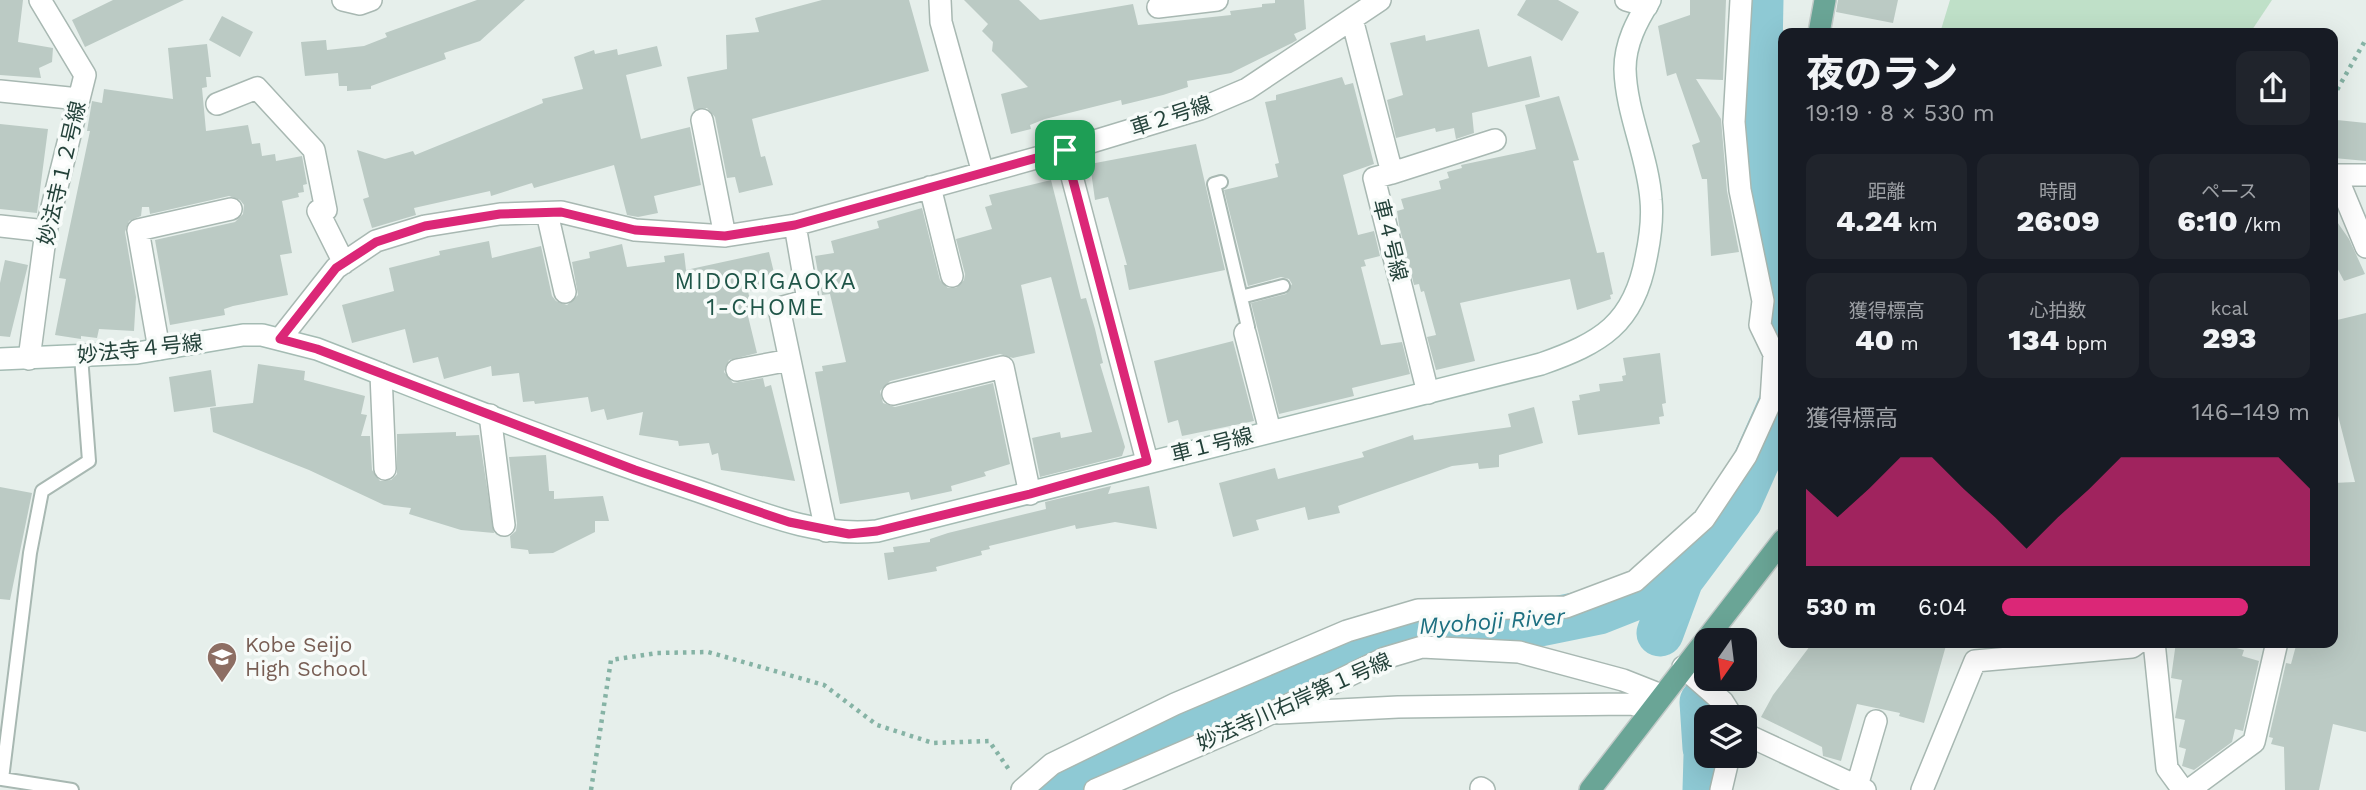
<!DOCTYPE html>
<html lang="ja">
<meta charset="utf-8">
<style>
body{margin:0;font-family:"Work Sans","Noto Sans JP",sans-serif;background:#20242c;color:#f1f3f6;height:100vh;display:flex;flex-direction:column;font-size:26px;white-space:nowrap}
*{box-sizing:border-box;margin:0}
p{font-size:23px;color:#9ea1a6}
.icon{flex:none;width:38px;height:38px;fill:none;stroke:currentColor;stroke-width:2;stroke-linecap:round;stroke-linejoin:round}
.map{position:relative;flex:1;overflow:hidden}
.sheet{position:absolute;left:1778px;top:28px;width:560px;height:620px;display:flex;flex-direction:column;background:#171b24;border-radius:14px;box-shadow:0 7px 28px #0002}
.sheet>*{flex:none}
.needle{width:46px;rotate:194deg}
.tools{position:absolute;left:1694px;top:628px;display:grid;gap:14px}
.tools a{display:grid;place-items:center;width:63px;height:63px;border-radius:14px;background:#171b24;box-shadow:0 7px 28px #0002;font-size:35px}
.pin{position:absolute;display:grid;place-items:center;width:60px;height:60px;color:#fff;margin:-30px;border-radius:14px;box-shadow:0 4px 10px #0006}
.round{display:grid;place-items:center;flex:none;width:74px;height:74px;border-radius:14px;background:#20242c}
.headline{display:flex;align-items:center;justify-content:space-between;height:119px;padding:0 28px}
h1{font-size:38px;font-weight:800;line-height:52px}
.figures{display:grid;grid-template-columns:repeat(3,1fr);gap:10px;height:119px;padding:7px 28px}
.figures div{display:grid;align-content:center;border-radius:14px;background:#20242c;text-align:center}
.figures b{font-size:30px;font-weight:800}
.figures small{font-size:19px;font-weight:400}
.figures p{font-size:19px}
.chart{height:196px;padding:14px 28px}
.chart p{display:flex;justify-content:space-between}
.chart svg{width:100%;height:126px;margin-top:7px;fill:#db2777;opacity:.7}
ul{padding:0 28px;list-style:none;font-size:23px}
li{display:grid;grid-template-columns:112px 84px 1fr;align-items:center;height:52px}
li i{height:18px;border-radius:9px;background:#db2777}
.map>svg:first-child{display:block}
.green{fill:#bfe0c8}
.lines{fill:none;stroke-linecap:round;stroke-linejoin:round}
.river{stroke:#8ec9d4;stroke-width:47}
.building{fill:#bbcac4}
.lane-casing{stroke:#a8b8b2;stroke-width:16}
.street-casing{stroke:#a8b8b2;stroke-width:24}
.secondary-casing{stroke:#a4bbb3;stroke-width:24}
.primary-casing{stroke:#c2cac8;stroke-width:24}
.path{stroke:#86b3a5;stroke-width:4.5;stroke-dasharray:3.5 5;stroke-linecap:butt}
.lane{stroke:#fff;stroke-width:12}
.street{stroke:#fff;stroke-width:21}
.secondary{stroke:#fff;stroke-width:21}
.primary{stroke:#6aa596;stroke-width:21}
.route-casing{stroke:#fff;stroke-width:14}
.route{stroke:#db2777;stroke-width:9}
.labels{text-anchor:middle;stroke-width:7;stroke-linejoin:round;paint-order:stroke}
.street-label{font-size:21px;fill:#24423a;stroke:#f7fbf9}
.education-label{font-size:21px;fill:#785e54;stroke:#f7fbf9;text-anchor:start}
.neighbourhood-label{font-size:23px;letter-spacing:2px;fill:#1f5548;stroke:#f7fbf9}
.water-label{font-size:23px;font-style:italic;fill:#1c6f80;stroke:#f7fbf9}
</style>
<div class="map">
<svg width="2366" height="790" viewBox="0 0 2366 790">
<rect width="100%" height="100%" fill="#e6efeb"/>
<!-- green -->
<path class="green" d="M1950,0H2272L2250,33H1940Z"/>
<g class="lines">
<!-- river -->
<path class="river" d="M1760,0C1757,116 1763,230 1783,345
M1660,633L1680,579
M1703,702L1706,748
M1043,790L1109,753L1347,649L1415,624L1540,623L1599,611L1680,579L1739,500L1783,401
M1706,790L1707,756"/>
</g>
<!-- building -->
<path class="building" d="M0,0H23L18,42L53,48L52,62L39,68L41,78L0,75Z
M113,0H184L85,47L72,20Z
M477,0H525L480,41L444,53L446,59L371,86V89L347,91V86H339L338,73L305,76L301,42L326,40L327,50L364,46L387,37L385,33Z
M822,0H909L929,71L752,119L761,157L765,156L773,185L739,193L735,177L727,178L715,117L707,108L694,110L687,77L727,69L726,35L759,32L755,18Z
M964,0H1019L1040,20L1133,4L1138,25L1231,15L1230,11L1262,7V4L1275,3V0H1304L1306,29L1294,34L1297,40L1292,43L1231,73L1187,81L1188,87L1163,95L1122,105L1121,100L1045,119L1030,125L1031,129L1011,134L1001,94L1028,87L992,51L993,42L982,31L988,24Z
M1526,0H1558L1579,12L1562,41L1517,15Z
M1690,0H1726L1723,80L1696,79L1721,119L1727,191L1739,252L1711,256L1707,179H1702L1692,145L1700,142L1678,79L1676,73L1667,76L1658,26L1690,15Z
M1838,0H1898L1893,23L1836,12Z
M222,16L253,32L240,57L209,40Z
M1479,29L1488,67L1531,56L1540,97L1472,113L1474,133L1456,139L1454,128L1436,132L1435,128L1396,138L1387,100L1403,95L1390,43L1425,35L1426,41Z
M207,44L211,77H206L207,87L202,88L206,131L248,125L252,144L260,143L262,156L275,154L276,161L302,156L307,184L303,185L304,192L298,193L299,197L282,201L292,253L280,255L288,295L233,306L224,309L225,315L170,325L155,240L235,222L243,214L244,205L240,200L229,196L150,214L149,207H142L141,216L129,221L125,232L136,297L134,331L99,329L97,338L81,336V339L55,335L66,279L59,278L90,131H87L92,101L102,103L104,89L173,99L168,48Z
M657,46L662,66L626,75L641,139L690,127L701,185L654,196L658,213L638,217L627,215L614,165L534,188L532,183L491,196L490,191L414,208L416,215L372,228L363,199L369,197L357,150L385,159L413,151L415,155L543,103L542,99L583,89L574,57L594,50L595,54L617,49L618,55Z
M1342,77L1345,85L1353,83L1374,164L1343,175L1358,235L1374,231L1380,256L1364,260L1366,266L1361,267L1381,345L1402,342L1410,374L1352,388L1354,396L1279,414L1251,303L1286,294L1292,284L1289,279L1281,277L1248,286L1224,190L1278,177L1275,164L1279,163L1265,102L1276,100V95Z
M1559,96L1579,160L1573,161L1597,253L1604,252L1613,294L1610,295L1611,299L1577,310L1570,279L1460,303L1475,361L1436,370L1427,337L1436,335L1424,291L1421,292L1419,284L1414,285L1399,225L1397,211L1404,209L1401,199L1441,189L1439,181L1449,178L1447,172L1462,168L1461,165L1536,149L1525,105Z
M2337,120L2366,123V161L2334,158Z
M0,124L48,129L37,213L0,209Z
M1196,144L1225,270L1129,290L1124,265H1127L1108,197L1095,200L1090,164Z
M1051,180L1081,299L1086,298L1095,329L1103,363L1100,364L1125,447L1122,456L1040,477L1032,438L1060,432L1061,438L1092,432L1051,277L1021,285L1035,353L1013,358L1000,354L890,381L880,391L883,403L895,407L993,383L1010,464L984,472L986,476L951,486L952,491L911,500L909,492L840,504L815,372L823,371L822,366L846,362L830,294L822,295L815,256L834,253L831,241L879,228L877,221L922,208L940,280L948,288H956L964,280L965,274L956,239L992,229L985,207L992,205L989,195Z
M2333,216L2349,239L2365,274L2344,281L2333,260Z
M489,241L492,258L541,246L552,296L556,301L567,305L578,295L572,262L590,258L589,252L622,244L627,267L665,262L664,256L684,253L686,270L769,252L777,285L748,291L752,310L747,312L757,353L729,360L724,372L733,383L763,378L765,387L771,385L795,481L721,470L718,453L712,455L709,443L679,446L678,441L639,435L643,412L607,420L604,409L591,412L588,397L535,404L534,401L523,402L519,373L492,376L491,366L444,379L438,357L413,363L405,329L352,343L342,305L394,291L389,268L440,255L439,251Z
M5,260L28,265L10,337L0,336V283Z
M2366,313V732L2333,724L2319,790H2285L2284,747L2271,744L2273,738L2269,737L2286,663L2291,664L2297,642H2333V483L2355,482L2333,396V321Z
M1233,341L1254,421L1182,436L1178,420L1168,423L1154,361Z
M1660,353L1666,403L1662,404L1664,416L1659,417L1660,424L1578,435L1572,401L1580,400L1579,395L1600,391L1599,384L1623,381L1622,376L1626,375L1623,358Z
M258,364L305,371L304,380L365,396L361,414L367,415L361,436H370L372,470L380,481L391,480L397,474V434L456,432V436L479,435L494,533L461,530L409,514L411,508L384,505L309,470L213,432L210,408L253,403Z
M211,370L216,406L174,412L169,377Z
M1534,407L1543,443L1499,455V467L1479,469L1478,463L1452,466L1338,506L1340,513L1308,520L1305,507L1256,520L1259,530L1233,537L1219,483L1275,468L1278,479L1364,457L1362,452L1413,435L1414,440L1511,427L1508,414Z
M546,455L549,491H554V499L603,496L609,521H595V532L553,553L529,554L528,550L511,548L510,536L516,531L517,523L509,457Z
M1111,486L1108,494L1149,486L1157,529L1115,522L1076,529L1075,525L989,546L990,549L981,551L982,555L936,567L937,571L888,580L884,553L894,552L893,547L930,542V539L948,533L1046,509L1045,502Z
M0,487L32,493L10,600L0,599Z
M1813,642H1947L1924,723L1899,716L1900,713L1857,704L1841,761L1823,756L1822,747L1761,717L1773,695Z
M2176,642H2213L2244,650L2242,656L2259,661L2243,731L2235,729L2232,742L2194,770L2182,766L2186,749L2179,747L2185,720L2175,718L2182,680L2171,678Z"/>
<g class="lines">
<!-- lane casing -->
<g class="lane-casing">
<path id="lane" d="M1221,182L1214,184L1248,327L1245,333
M1241,297L1283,286
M72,790L2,779L30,553L42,491L89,461L81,356"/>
</g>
<!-- street casing -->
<g class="street-casing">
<path id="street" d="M343,0L360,4L371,0
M940,0L941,22L983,173
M1626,0L1647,6
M1158,7L1217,0
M1352,19L1392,173L1374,178L1428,393
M0,91L79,99
M217,104L257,88L314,150L326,210L318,211L344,263
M702,120L725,236
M1065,150L1147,461
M1392,173L1495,140
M2366,175H2336L2366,247
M930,187L952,276
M547,213L565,292
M795,225L808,300L779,308L826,531
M0,226L46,231
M1245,333L1270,431
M280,339L336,268L376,241L425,226L500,214L561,212L635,230L725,236L795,225L1065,150L1200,109L1247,89L1380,0
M159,349L138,230L231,209
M29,359L46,231L85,75L40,0
M737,370L790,360
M381,374L385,469
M893,394L1003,367L1030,494
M490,415L504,525
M2154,642L2167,768L2183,790
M1683,667L1723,702L1733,718
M1279,713L1398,707L1630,704L1651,708
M1745,734L1865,790
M1857,786L1876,721
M1481,788L1484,790
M1022,790L1052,764L1175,704L1347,631L1418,610L1566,607L1635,581L1704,519L1746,456L1771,401L1774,354L1760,325L1763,301L1740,190L1734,122L1741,0
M1095,790L1253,722L1385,658L1422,647L1519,652L1623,680L1661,695
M1721,790L1729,756
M1922,790L1975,661L2132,647L2139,642
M2189,790L2254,742L2277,642"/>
</g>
<!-- secondary casing -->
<g class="secondary-casing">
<path id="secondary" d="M0,359L137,353L243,335H262L317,349C441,397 565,447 692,489C752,509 813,538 877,531L1541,364C1601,343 1634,324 1646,258C1650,239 1653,220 1651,200C1648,156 1626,113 1625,69C1625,43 1637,21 1650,0"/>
</g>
<!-- primary casing -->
<g class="primary-casing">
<path id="primary" d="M1819,33L1825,0
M1590,790L1783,540"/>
</g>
<!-- path -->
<path class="path" d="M2333,97L2366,39
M591,790L611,660L657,653L708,652L824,685L877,725L933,743L989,741L1010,771"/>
<!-- lane -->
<use href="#lane" class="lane"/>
<!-- street -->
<use href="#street" class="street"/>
<!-- secondary -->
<use href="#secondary" class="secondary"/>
<!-- primary -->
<use href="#primary" class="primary"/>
</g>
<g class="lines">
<!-- route casing -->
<g class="route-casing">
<path id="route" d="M1065,150L1147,461L1030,494L877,531L849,534L789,522L635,470L317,349L280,339L336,268L376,242L425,226L500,214L561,212L635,230L725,236L795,225Z"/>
</g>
<!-- route -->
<use href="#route" class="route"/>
</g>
<!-- icons -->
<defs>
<g id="school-pin" transform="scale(1.575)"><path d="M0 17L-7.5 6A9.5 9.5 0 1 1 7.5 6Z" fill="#8d6e63" stroke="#f7fbf9"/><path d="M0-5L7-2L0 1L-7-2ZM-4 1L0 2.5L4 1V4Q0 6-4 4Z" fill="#fff"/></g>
</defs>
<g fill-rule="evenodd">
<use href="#school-pin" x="222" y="657"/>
</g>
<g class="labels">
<!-- street labels -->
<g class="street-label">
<text transform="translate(1171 116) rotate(-18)" y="7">車２号線</text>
<text transform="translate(62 173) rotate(-77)" y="7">妙法寺１２号線</text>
<text transform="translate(1390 240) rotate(76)" y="7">車４号線</text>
<text transform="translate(140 349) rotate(-6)" y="7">妙法寺４号線</text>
<text transform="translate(1212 445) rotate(-14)" y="7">車１号線</text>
<text transform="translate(1294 702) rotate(-24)" y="7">妙法寺川右岸第１号線</text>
</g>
<!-- education labels -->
<g class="education-label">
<text x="245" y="652">Kobe Seijo<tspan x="245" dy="24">High School</tspan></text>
</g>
<!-- neighbourhood labels -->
<g class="neighbourhood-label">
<text x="766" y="289">MIDORIGAOKA<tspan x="766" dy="26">1-CHOME</tspan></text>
</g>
<!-- water labels -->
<g class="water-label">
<text transform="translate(1492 621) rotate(-4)" y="8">Myohoji River</text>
</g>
</g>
</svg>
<div class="tools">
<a><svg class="needle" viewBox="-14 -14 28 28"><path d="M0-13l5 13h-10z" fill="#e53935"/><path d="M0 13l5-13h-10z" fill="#9ea1a6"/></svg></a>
<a><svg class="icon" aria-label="layers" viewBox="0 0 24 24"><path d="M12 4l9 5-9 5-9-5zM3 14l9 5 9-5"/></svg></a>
</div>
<div class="pin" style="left:1065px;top:150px;background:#1e9e55"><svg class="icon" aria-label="arrive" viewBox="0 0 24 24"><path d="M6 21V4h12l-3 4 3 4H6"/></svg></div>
<section class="sheet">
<div class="headline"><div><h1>夜のラン</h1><p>19:19 · 8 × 530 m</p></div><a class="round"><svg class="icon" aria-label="share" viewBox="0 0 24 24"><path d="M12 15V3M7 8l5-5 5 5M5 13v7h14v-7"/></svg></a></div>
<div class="figures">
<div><p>距離</p><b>4.24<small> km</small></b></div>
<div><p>時間</p><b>26:09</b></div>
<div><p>ペース</p><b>6:10<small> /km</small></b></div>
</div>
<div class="figures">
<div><p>獲得標高</p><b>40<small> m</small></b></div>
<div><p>心拍数</p><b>134<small> bpm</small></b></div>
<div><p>kcal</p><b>293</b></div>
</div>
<div class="chart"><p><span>獲得標高</span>146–149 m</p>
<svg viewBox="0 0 160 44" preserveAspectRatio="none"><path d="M0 44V17L10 27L20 17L30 6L40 6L50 17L60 27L70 38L80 27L90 17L100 6L110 6L120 6L130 6L140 6L150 6L160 17V44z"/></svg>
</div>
<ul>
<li><b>530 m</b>6:04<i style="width:80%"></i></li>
</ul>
</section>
</div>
